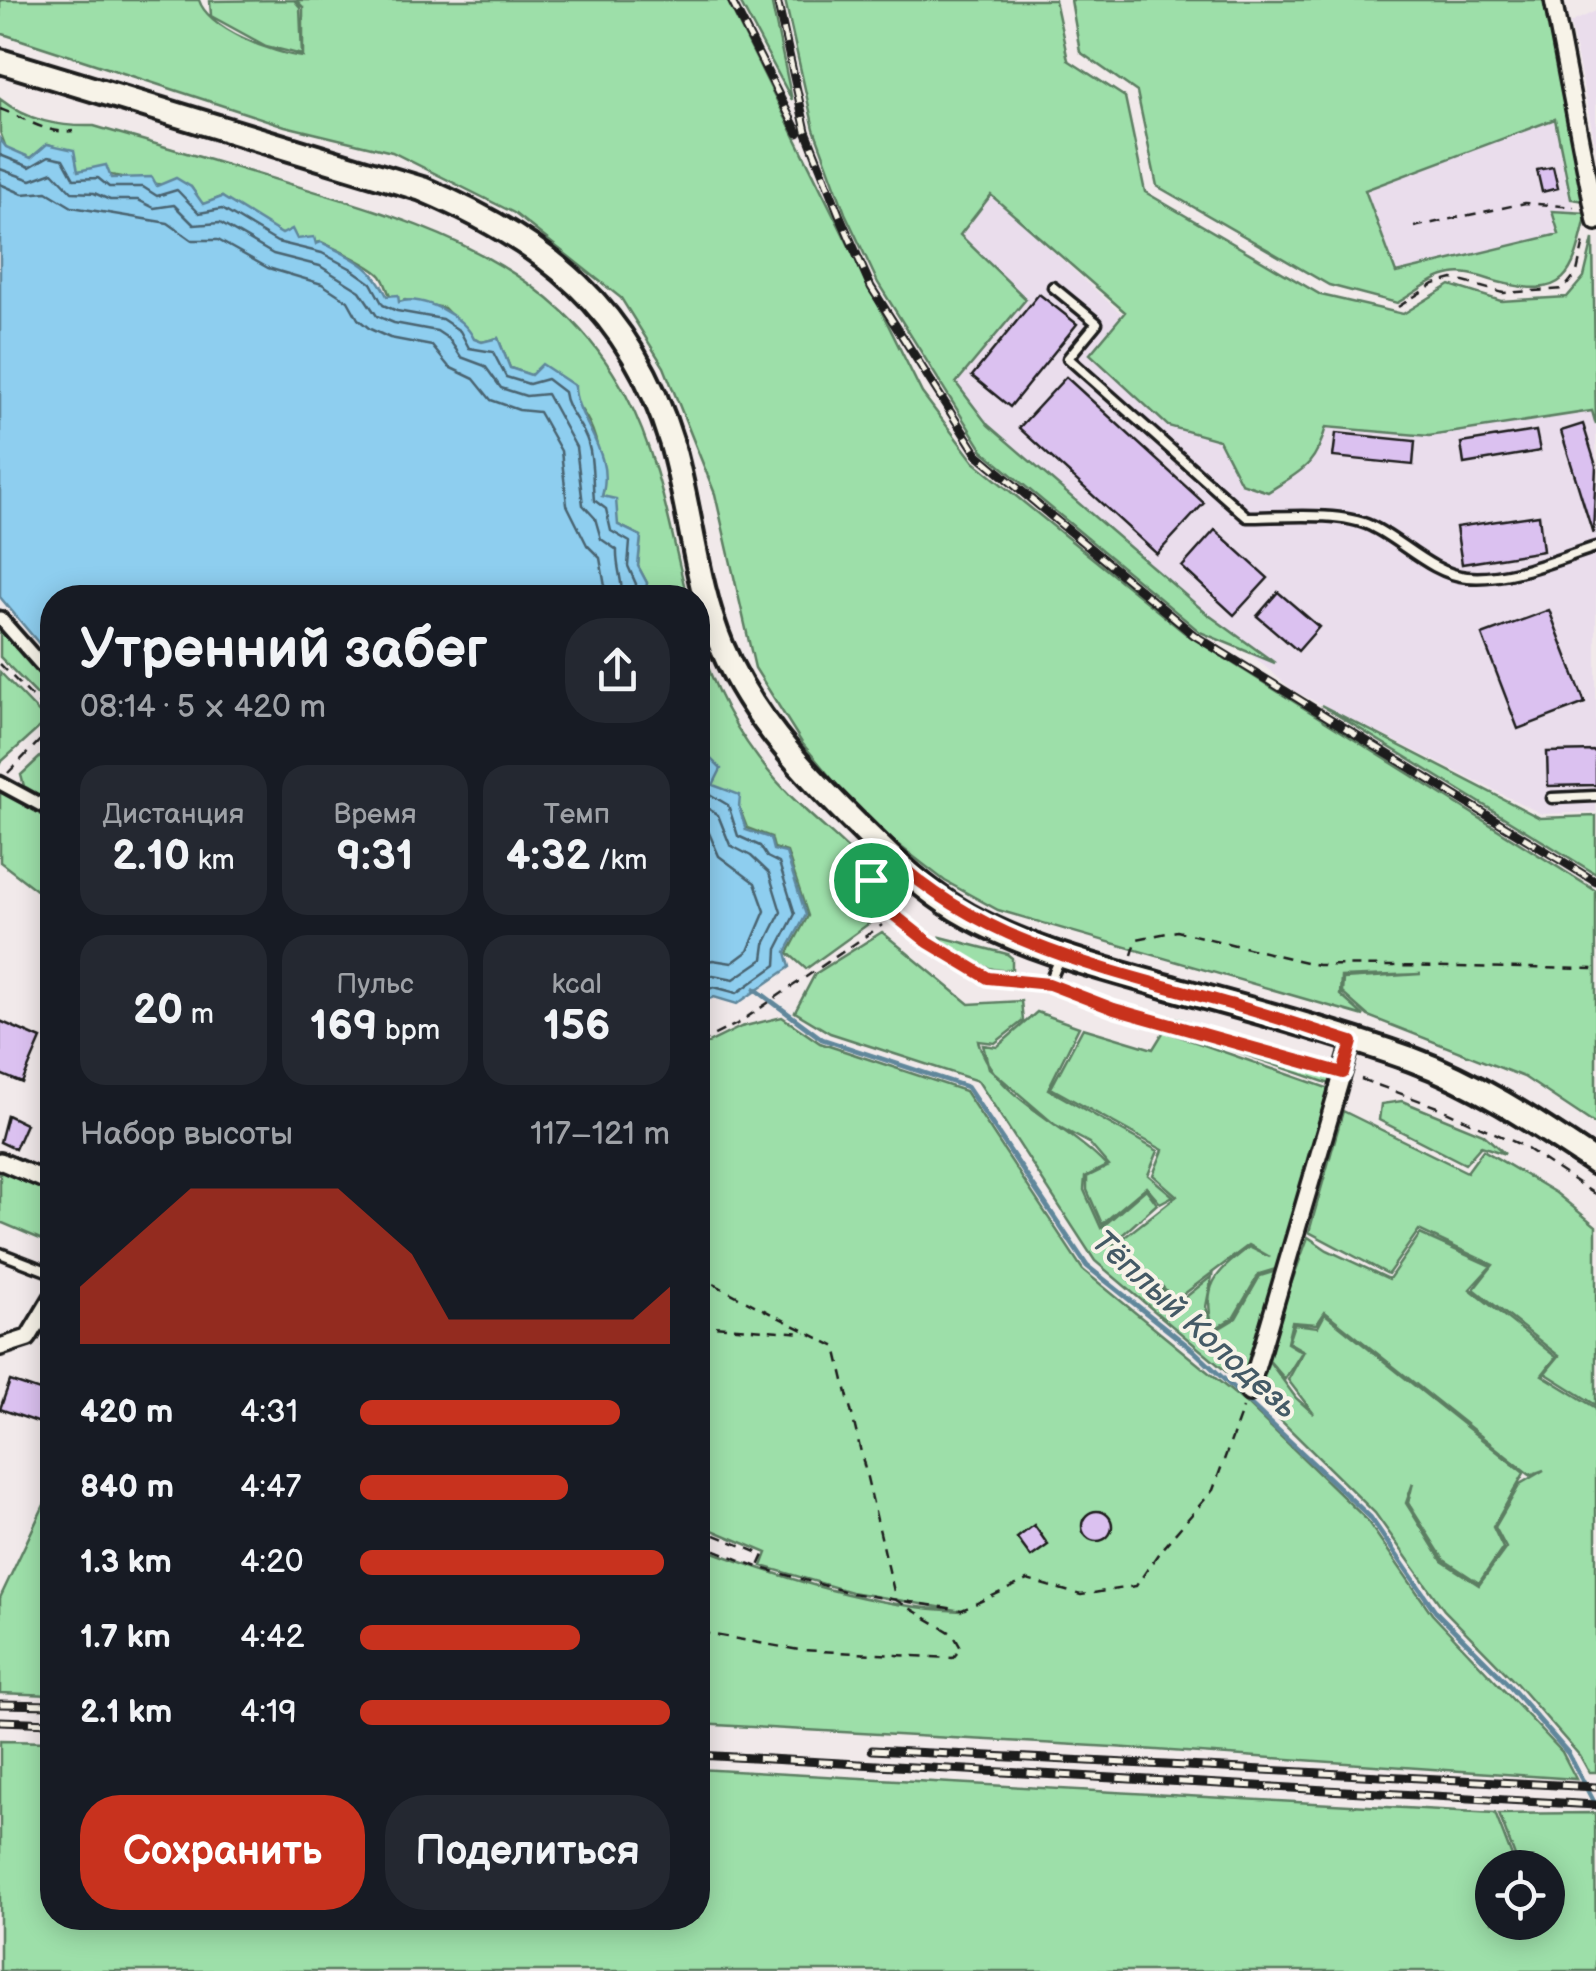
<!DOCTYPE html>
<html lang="ru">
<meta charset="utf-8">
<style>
body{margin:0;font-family:"Balsamiq Sans",sans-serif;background:#242831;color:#f1f3f6;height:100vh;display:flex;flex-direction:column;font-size:38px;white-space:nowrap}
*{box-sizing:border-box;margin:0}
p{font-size:32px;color:#9ea1a6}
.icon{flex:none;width:55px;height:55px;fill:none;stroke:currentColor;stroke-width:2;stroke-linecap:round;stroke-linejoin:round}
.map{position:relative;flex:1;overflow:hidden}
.panel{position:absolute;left:40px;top:585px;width:670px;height:1345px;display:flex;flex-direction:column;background:#171b24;border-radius:40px;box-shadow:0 5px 25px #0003}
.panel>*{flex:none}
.buttons{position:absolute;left:1475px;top:1850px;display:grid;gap:20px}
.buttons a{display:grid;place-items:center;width:90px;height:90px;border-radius:50%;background:#171b24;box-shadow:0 5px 25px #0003;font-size:50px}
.pin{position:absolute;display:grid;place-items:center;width:85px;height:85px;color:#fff;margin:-42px;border:5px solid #fff;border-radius:50%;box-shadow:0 2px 10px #0007}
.round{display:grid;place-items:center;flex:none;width:105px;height:105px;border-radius:40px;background:#242831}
.head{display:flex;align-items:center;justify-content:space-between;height:170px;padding:0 40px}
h1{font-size:55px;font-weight:700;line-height:75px}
.figures{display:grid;grid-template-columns:repeat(3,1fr);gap:15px;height:170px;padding:10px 40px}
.figures div{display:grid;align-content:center;border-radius:25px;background:#242831;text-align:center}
.figures b{font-size:42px;font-weight:700}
.figures small{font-size:28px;font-weight:400}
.figures p{font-size:28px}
.chart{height:280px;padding:20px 40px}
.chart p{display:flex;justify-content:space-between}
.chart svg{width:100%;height:180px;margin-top:10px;fill:#c8321e;opacity:.7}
.button{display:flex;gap:20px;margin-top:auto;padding:20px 40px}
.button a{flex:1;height:115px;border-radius:40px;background:#c8321e;color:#fff;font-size:40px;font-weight:700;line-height:115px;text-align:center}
.button a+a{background:#242831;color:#f1f3f6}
ul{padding:0 40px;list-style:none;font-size:32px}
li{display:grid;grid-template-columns:160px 120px 1fr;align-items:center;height:75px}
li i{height:25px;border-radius:12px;background:#c8321e}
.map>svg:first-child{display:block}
.built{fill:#eaddec}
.green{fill:#9ddfa9;stroke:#5c7e62;stroke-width:2.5;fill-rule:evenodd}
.water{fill:#8eceef;stroke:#60879b;stroke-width:2.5}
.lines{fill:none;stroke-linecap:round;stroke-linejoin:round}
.shore{stroke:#4a6370;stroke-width:2.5}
.stream{stroke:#60879b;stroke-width:5}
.building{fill:#dbc1f0;stroke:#1c1c1c;stroke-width:2.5}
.service-casing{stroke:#1c1c1c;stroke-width:15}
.pedestrian-casing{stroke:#1c1c1c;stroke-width:19}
.minor-casing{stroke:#1c1c1c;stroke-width:22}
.secondary-casing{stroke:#1c1c1c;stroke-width:30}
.path{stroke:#1c1c1c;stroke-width:2.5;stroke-dasharray:10 8;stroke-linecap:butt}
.service{stroke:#f7f3e8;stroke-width:8}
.pedestrian{stroke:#f7f3e8;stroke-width:11}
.minor{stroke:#f7f3e8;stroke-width:15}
.secondary{stroke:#f7f3e8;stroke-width:22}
.rail-casing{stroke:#1c1c1c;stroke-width:9}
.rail{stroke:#f7f3e8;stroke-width:5;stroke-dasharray:15;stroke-linecap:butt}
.route-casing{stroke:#fff;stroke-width:20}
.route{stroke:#c8321e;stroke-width:12}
.labels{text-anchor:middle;stroke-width:8;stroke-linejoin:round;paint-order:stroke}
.water-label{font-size:32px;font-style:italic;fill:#445a66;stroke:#f7f3e8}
</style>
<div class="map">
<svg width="1596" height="1971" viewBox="0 0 1596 1971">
<rect width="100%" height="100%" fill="#f1e9ea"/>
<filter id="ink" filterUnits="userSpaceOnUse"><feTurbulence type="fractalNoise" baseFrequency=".01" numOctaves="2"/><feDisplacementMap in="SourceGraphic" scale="20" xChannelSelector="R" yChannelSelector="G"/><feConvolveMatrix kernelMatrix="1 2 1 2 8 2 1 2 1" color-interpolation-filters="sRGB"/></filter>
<g filter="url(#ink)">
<!-- built -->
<path class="built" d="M1596,11V149L1570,23Z
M1558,114L1578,235L1391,280L1358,188Z
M991,195L1170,358L1596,403V812L1542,814L1294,691L982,429L949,384L959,234Z"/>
<!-- green -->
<path class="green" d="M0,0H199C208,29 274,54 303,57V7L296,0H727L922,393L974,462L1186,634L1596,891V1125L1524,1077L1368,1016L1342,993L1343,979L1421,974L1341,977L1340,995L1364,1016L998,910L945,881L866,820L802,743L755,668L715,494L664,367L621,298L514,213L392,152L285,126L0,33Z
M294,0L300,7L302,55L266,46L211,16L210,1Z
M739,0H771L792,100Z
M785,0H1055L1068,60L1125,97L1145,192L1321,295L1403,314L1450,285L1501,301L1567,297L1584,277L1593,239L1596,425L1592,411L1429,436L1326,427C1315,467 1302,470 1268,492L1241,483L1219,440L1168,426L1090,354L1125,312L991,195L960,235L1026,299L956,383L988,425L1206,613L1275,663L1200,632L983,451L878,283L845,213L814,129Z
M1071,0H1544L1585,201L1571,199L1555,119L1365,190L1396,273L1559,234L1552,211L1587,213C1573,272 1570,301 1498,282C1483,278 1468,271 1452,274C1432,277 1416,293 1397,303L1329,285L1157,186L1137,92L1080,52Z
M0,99C28,121 59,127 94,126C159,145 225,164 290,184C424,224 555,262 626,395C659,458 670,529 687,597H644L647,583L638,566L641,536L618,525L602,496C607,480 601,473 599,457C592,403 560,384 510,368L498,338L482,342L474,339L444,308L405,300L398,303C385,294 389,287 381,276C373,266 334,248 321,242C290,249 247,215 222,197L202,205L191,187C151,187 118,173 78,171L66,150L48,144L31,158L6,148L0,132Z
M0,625L52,686V710L0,657Z
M698,636C717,705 753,762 806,811C827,831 849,847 867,870L846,899L871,922L806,969L788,953L808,916L787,852L774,848L771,837L747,828L739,807L713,785L710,758L698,754Z
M0,672L47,721L0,763Z
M1321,705L1540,818L1596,816V874Z
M52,746V802L24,786L21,775Z
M0,790L52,819V902L0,862Z
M882,932L969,1004L1021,1001L1023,1021L995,1043L978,1041C996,1101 1067,1123 1106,1166L1085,1177L1084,1190L1101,1228L1146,1189L1157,1204L1113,1243L1177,1304L1212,1276L1206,1307L1213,1332L1236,1318L1260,1276L1276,1271L1248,1390L1095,1261L978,1081L830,1033L795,1012L815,974Z
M941,937L1007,954L1012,958V969C995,976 947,953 941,937Z
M1037,1012L1079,1027L1048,1089L1158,1151L1148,1175L1173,1196L1160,1203L1146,1187L1102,1224L1087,1190V1177L1109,1166L1089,1143L1054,1124L989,1068L983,1045L997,1047Z
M782,1017L820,1043L965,1091L1083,1270L1247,1404L1366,1519L1432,1614L1562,1752L1576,1779L1113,1747L698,1724V1546C781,1578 872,1607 962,1611L851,1592L762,1566L767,1553L698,1524V1048L741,1027Z
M1177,1018L1328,1069L1333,1085L1165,1027Z
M1083,1028L1153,1049L1164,1031L1330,1089L1280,1263L1276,1269L1259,1274L1234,1317L1213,1330C1202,1283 1215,1274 1249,1247L1270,1257L1249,1245L1176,1300L1117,1243L1177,1196L1153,1175L1163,1150L1051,1088Z
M1402,1101L1483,1134L1505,1154L1481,1146L1465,1164L1379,1120L1381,1104Z
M1343,1111L1467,1172L1483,1150L1556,1193L1596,1226V1405L1545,1373L1559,1356L1474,1289L1493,1265L1419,1230L1388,1274L1309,1232Z
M0,1167L52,1188V1244L0,1222Z
M1420,1234L1491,1266L1470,1289L1556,1357L1542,1375L1596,1408V1772H1589L1580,1756L1515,1682L1444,1610L1375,1513L1252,1392L1308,1237L1327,1250L1389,1279ZM1325,1312L1530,1475L1544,1470L1520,1484L1495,1527L1506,1548L1479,1585L1442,1561L1406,1503L1413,1483L1408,1503L1444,1560L1479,1583L1503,1548L1493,1527L1524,1473L1325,1314L1318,1327L1294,1324L1288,1342L1304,1351L1288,1380L1314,1414L1296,1398L1266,1357L1285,1379L1302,1352L1287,1343L1292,1322L1317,1324Z
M52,1488V1695L0,1693V1598Z
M0,1741L52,1742V1918H698V1769L1495,1813L1516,1867L1492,1868V1922H1548V1868L1519,1867L1499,1814L1595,1813L1596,1971H0Z"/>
<!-- water -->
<path class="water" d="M0,139L6,147L31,158L47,144L74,150L78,171L106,165L111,178L152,177L157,186L176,178L191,187L203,204L222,197L282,234L292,229L297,239L314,237L316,244L321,242C352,258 372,264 387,296L398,295L399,302C422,294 464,316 474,339L482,342L498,338L510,368L531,375L542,364L575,386C574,417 616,453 602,496L616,499L618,525L641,536L638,566L647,583L644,597L52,598V659L0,597Z
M698,754L710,758L721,769L713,785L740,795L739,807L746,830L770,838L773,850L786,853L806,915L786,952L790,967L737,1004L714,997L698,1003Z"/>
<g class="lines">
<!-- shore -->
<path class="shore" d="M0,155L30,167L49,156L63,159L74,179L98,178L109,187H143L157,196L177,190L199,213L222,209L277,242L322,253L350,268L371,283L383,305L397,311L442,319L460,331L469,348L493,352L506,377L529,384L547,379L564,392C566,411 583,424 588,443C594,462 592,482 594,500L606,509L611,531L630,542L628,566L636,584L635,598
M0,169L31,180L53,172L72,192L94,193L110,200H138L154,208L174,205L194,225L220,223L273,254L320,266L360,291L377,316L394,323L437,331L449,339L461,357L485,366L501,388L526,396L547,394L576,447L583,505L595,518L601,539L617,550C616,567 623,581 622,598
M0,184L23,194L47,192L72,207L168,223L192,240H218L268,268L322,284L348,301L358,319L370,329L390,338L432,346L449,367L474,379L491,400L519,410L539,412L561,451L567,505L587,545L600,558L607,598
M698,765L708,771L703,784L706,792L728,805L738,836L760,846L767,857L779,863L795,914L777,949L776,965L737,993L714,987L698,993
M698,802L718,815L730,845L751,856L769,873L781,912L765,944L763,959L734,979L713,975L698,979
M698,822L706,826L719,856L755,883L765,911L748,951L732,963L713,960L698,963"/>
<!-- stream -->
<path class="stream" d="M755,989L822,1039L967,1087L1087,1266L1193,1350L1370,1517L1436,1612L1505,1681L1568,1753L1596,1806"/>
</g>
<!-- building -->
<path class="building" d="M1553,167L1558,188L1542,192L1537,170Z
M1039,294L1077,324L1010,407L972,376Z
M1066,377L1204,503L1157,554L1019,428Z
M1583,424L1596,466L1593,534L1561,431Z
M1536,431L1540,451L1464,464L1461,443Z
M1336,433L1415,441L1413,465L1333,457Z
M1539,515L1543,551L1462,564L1456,527Z
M1215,530L1268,578L1234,615L1182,567Z
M1278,592L1319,627L1298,651L1257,616Z
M1549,610L1585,703L1518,729L1482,635Z
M1596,751V785L1548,786L1547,752Z
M0,1021L41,1039L22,1083L0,1074Z
M7,1115L26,1124L15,1149L0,1142Z
M10,1381L52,1395L46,1425L0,1409Z
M1082 1526a15 15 0 1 1 30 0a15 15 0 1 1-30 0Z
M1034,1525L1048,1545L1031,1557L1017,1538Z"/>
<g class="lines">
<!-- service casing -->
<g class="service-casing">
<path id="service" d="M1053,287L1097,323L1068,358L1247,517C1282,517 1340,511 1371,526C1401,540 1432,574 1467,577C1509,581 1557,559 1596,547
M1552,798L1596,796
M888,861L871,880L869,895L928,942L988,978L1049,984L1060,958
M0,1253L52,1273"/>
</g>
<!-- pedestrian casing -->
<g class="pedestrian-casing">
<path id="pedestrian" d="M0,618L52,677
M0,783L52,811"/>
</g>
<!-- minor casing -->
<g class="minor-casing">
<path id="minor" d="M1553,0L1596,222
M0,1161L52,1183
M0,1347L28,1338L52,1298
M1249,1393L1352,1041"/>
</g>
<!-- secondary casing -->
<g class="secondary-casing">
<path id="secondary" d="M0,61L422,189C545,241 631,309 671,441C691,508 695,583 722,647C754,724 819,788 878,845C905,872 934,897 968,916C1030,950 1101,968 1168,987C1249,1009 1332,1031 1411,1059C1479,1084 1536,1123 1596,1163"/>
</g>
<!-- path -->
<path class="path" d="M0,109C23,117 47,135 73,131
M1414,227L1525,203L1574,207
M1398,307L1434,284L1453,279L1503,293L1564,289L1577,272L1585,237
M0,664L52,717
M8,773L52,728
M1132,955L1137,939L1177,931L1318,965L1596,969
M1060,988L1114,1009L1325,1068
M698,1043L737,1024L882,925
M1361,1079L1437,1107L1521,1145L1596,1195
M698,1276L836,1347L896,1600L953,1634L961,1648L953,1658L799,1650L698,1632
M698,1325L806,1333
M43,1345L52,1349
M698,1528L764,1555L759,1566
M698,1543L758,1567L851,1593L962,1610L1027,1580L1081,1595L1136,1586L1160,1551L1213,1490L1243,1408"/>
<!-- service -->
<use href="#service" class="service"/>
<!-- pedestrian -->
<use href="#pedestrian" class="pedestrian"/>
<!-- minor -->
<use href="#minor" class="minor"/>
<!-- secondary -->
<use href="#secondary" class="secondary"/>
<!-- rail casing -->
<g class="rail-casing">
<path id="rail" d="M731,0L798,133
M777,0L806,131L839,214L871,287L977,454L1194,635L1596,882
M0,1704L52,1705
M0,1721L52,1723
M872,1750L1596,1787
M698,1755L1596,1805"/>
</g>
<!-- rail -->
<use href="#rail" class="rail"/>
</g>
</g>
<g class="lines" filter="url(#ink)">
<!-- route casing -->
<g class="route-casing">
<path id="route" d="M891,857C981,942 1103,969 1219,1001C1264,1013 1308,1028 1352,1042L1343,1073L1114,1009L1049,984L988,978L928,942L869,895L871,880Z"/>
</g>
<!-- route -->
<use href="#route" class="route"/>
</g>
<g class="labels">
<!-- water labels -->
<g class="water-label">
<text transform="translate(1195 1324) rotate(42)" y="11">Тёплый Колодезь</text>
</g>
</g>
</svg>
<div class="buttons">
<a><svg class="icon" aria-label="locate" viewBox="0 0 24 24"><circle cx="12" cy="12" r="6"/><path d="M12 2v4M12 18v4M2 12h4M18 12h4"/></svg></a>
</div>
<div class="pin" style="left:871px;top:880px;background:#1e9e55"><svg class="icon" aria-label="arrive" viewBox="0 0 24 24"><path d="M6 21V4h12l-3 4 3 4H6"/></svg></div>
<section class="panel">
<div class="head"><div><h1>Утренний забег</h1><p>08:14 · 5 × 420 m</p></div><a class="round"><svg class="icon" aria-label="share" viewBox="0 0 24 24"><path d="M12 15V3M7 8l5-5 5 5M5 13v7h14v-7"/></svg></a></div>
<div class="figures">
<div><p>Дистанция</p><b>2.10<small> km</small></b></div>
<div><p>Время</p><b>9:31</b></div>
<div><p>Темп</p><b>4:32<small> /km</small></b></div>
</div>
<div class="figures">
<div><b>20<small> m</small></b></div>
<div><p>Пульс</p><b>169<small> bpm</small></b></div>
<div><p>kcal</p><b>156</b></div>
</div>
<div class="chart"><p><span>Набор высоты</span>117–121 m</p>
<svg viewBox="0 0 160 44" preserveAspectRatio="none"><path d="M0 44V30L10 22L20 14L30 6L40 6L50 6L60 6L70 6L80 14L90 22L100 38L110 38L120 38L130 38L140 38L150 38L160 30V44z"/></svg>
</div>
<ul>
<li><b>420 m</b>4:31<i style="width:84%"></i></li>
<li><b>840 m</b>4:47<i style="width:67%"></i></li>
<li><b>1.3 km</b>4:20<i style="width:98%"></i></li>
<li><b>1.7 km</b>4:42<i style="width:71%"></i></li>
<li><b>2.1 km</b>4:19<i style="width:100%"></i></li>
</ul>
<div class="button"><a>Сохранить</a><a>Поделиться</a></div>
</section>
</div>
